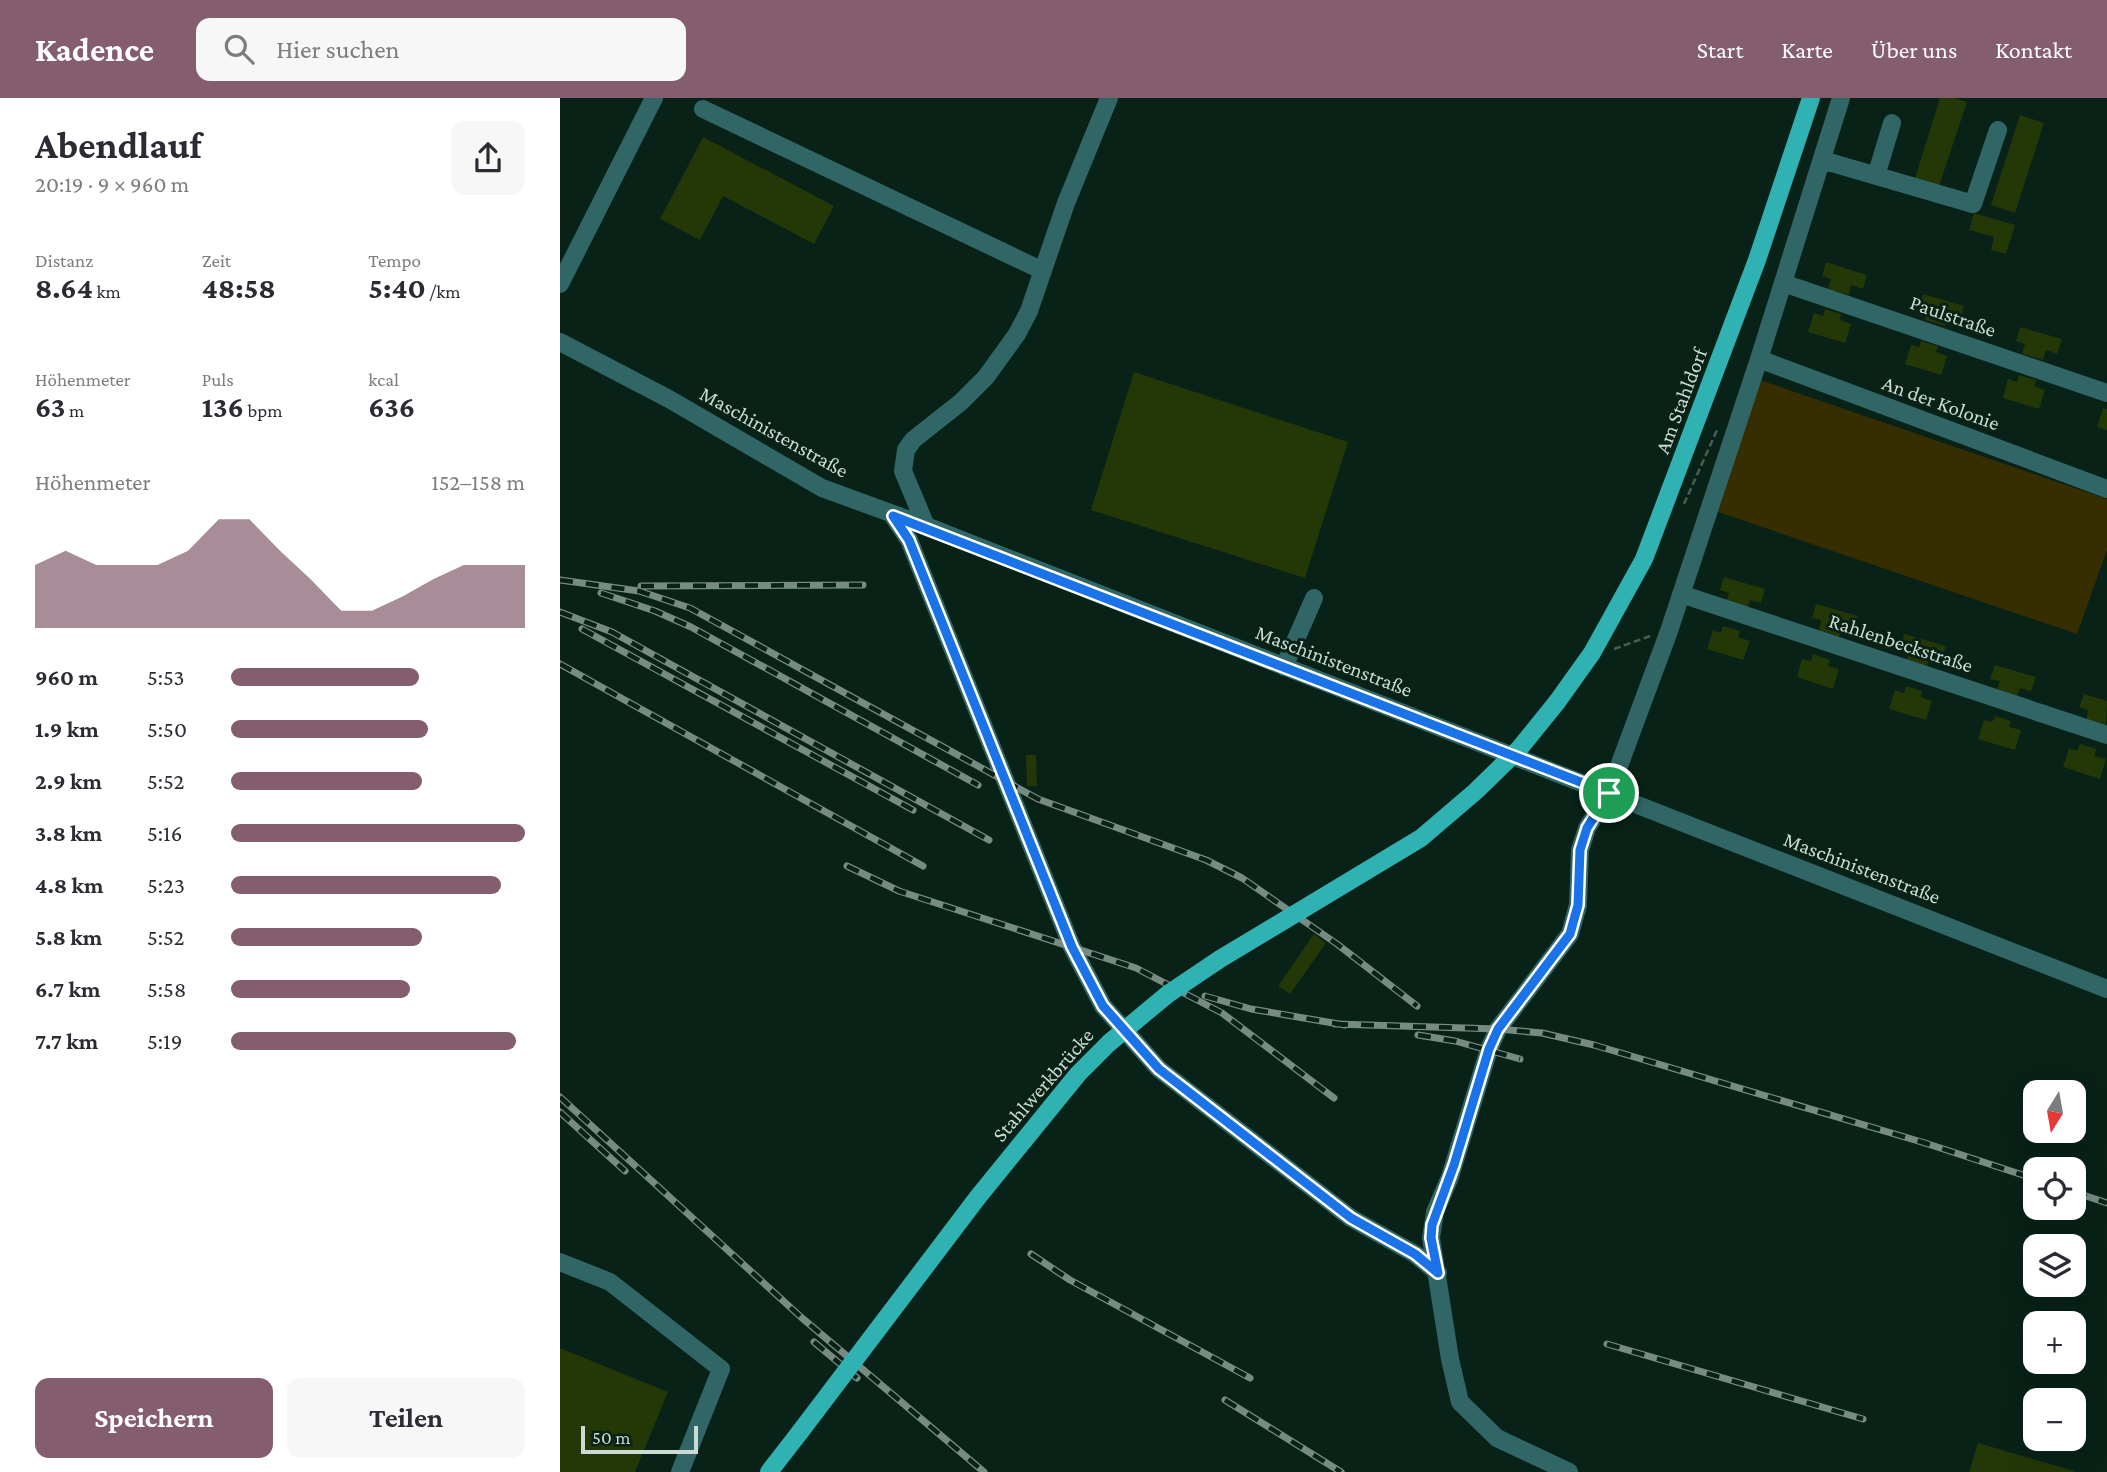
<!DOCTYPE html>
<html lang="de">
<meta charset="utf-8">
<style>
body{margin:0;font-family:"Crimson Pro",serif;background:#f7f7f7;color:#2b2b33;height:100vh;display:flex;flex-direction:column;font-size:26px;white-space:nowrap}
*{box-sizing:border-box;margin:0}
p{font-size:23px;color:#7c7c81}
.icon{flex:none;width:38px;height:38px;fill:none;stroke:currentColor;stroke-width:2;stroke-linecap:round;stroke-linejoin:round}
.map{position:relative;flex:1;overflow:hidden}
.details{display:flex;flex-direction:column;background:#fff;width:560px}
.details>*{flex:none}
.needle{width:46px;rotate:191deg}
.tools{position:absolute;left:1463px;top:982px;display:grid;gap:14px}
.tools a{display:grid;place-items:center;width:63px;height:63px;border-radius:14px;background:#fff;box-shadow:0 7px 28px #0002;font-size:35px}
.scale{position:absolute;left:21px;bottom:18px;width:117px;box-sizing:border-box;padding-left:7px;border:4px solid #cbdad2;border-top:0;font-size:19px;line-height:24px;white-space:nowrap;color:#cbdad2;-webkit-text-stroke:5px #082217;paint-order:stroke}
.pin{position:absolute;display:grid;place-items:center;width:60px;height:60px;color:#fff;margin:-30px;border:4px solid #fff;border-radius:50%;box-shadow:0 2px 7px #0007}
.round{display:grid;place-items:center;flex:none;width:74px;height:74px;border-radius:14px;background:#f7f7f7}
.summary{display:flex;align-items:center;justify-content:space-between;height:119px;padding:0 35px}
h1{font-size:38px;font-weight:700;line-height:52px}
.metrics{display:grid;grid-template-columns:repeat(3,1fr);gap:10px;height:119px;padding:7px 35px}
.metrics div{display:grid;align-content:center}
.metrics b{font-size:30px;font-weight:700}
.metrics small{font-size:19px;font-weight:400}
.metrics p{font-size:19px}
.chart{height:196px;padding:14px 35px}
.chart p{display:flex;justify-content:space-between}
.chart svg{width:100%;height:126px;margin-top:7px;fill:#845d6e;opacity:.7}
.cta{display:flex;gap:14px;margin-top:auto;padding:14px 35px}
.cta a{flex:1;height:80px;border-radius:14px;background:#845d6e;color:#fff;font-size:28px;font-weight:700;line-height:80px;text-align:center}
.cta a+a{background:#f7f7f7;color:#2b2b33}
ul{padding:0 35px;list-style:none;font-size:23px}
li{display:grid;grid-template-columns:112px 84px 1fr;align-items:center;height:52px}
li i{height:18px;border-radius:9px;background:#845d6e}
header{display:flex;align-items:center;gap:42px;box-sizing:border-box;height:98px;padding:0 35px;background:#845d6e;color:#fff}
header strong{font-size:33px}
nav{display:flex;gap:38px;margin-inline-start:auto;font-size:24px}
.search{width:490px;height:63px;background:#f7f7f7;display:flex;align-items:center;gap:18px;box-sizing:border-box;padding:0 24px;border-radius:14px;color:#7c7c81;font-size:26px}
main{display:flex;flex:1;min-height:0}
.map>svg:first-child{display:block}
.green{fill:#362d00}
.building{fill:#233707}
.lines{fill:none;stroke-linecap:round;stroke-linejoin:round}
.path{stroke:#485e54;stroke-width:2.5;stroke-dasharray:7 3.5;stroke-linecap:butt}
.minor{stroke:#316666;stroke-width:18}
.major{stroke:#30b1b2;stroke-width:18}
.rail-casing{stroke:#778b82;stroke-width:7}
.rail{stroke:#082217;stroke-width:4.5;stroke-dasharray:13;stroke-linecap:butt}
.major-bridge{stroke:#30b1b2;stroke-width:18}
.route-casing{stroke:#fff;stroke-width:14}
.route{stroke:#1a73e8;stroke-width:9}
.labels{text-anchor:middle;stroke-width:6;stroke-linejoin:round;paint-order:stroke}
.street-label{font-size:21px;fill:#cbdad2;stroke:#082217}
</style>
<header>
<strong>Kadence</strong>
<div class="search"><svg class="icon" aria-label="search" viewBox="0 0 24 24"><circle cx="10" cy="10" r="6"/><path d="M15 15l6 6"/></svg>Hier suchen</div>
<nav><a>Start</a><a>Karte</a><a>Über uns</a><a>Kontakt</a></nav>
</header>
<main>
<section class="details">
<div class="summary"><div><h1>Abendlauf</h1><p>20:19 · 9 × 960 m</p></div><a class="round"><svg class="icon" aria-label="share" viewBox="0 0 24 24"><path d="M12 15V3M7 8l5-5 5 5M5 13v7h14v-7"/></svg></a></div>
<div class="metrics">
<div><p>Distanz</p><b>8.64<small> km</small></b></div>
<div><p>Zeit</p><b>48:58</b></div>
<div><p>Tempo</p><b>5:40<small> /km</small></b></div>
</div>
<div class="metrics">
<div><p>Höhenmeter</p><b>63<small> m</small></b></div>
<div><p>Puls</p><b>136<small> bpm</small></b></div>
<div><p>kcal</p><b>636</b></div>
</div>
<div class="chart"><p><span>Höhenmeter</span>152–158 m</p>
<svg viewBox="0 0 160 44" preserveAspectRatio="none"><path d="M0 44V22L10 17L20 22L30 22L40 22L50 17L60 6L70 6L80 17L90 27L100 38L110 38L120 33L130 27L140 22L150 22L160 22V44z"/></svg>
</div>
<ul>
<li><b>960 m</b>5:53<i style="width:64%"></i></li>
<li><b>1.9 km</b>5:50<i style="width:67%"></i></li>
<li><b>2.9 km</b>5:52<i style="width:65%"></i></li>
<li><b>3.8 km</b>5:16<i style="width:100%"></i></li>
<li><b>4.8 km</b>5:23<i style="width:92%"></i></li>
<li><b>5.8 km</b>5:52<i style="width:65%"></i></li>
<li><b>6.7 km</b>5:58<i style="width:61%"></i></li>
<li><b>7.7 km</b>5:19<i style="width:97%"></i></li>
</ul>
<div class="cta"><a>Speichern</a><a>Teilen</a></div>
</section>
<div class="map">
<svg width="1547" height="1374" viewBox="0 0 1547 1374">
<rect width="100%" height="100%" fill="#082217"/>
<!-- green -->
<path class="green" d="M1200,282L1547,401V452L1517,536L1158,414Z"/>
<!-- building -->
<path class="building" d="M1380,0H1395L1407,4L1379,88L1355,80Z
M1460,17L1484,25L1455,115L1431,107Z
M143,39L274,108L254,146L163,98L140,142L100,121Z
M1414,115L1455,127L1446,156L1431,152L1434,139L1409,132Z
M1266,164L1307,177L1303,191L1291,187L1289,197L1268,191L1271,181L1262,178Z
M1363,196L1404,208L1400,222L1388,219L1385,228L1365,222L1368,212L1359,209Z
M1265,211L1281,216L1280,222L1291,226L1285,245L1248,234L1254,215L1263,218Z
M1460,229L1502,241L1497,256L1486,252L1483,262L1462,256L1465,246L1456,243Z
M1361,243L1378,248L1376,254L1387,258L1381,277L1345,266L1351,247L1359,249Z
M574,274L788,344L745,480L531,412Z
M1459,277L1476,282L1474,288L1485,292L1479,311L1443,300L1448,281L1457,284Z
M1543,310L1547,311V332L1537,329Z
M1164,479L1205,491L1201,505L1190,502L1187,511L1166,505L1169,495L1160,492Z
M1256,506L1298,518L1293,532L1282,529L1279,539L1259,532L1261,522L1252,520Z
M1163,528L1180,533L1178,539L1190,543L1183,562L1147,551L1153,532L1161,535Z
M1344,536L1386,548L1381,562L1370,559L1367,568L1347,562L1349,552L1341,549Z
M1253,556L1270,562L1268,568L1279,571L1273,591L1237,579L1242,561L1251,563Z
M1435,567L1476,579L1471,593L1460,590L1457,600L1436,593L1440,583L1430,581Z
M1346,588L1362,593L1361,599L1372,603L1366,622L1329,611L1335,592L1344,595Z
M1524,596L1547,603L1546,628L1526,622L1528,612L1519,609Z
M1435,618L1451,623L1449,629L1461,632L1455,652L1418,641L1424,622L1432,624Z
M1520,646L1536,651L1534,658L1546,661L1540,681L1503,669L1509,650L1517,653Z
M466,657H476L477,688H467Z
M754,836L766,845L730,896L718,888Z
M0,1250L108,1294L75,1374H0Z
M1418,1345L1514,1373V1374H1409Z"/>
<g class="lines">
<!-- path -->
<path class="path" d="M1124,406L1157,332
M1054,551L1090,538"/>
<!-- minor -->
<path class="minor" d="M143,11L483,173
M1262,62L1413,106L1438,32
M1316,78L1332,25
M1223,185L1547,295
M0,186L94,0
M0,244L109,301L262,390L366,428L1547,891
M1199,261L1547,391
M333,418L349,442L512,849L543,908L599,971L791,1120L855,1156L878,1175
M366,428L343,373L346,352L353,342L401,304L426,279L457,236L469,213L506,105L549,0
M1121,496L1547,637
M724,569L754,500
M0,1164L50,1184L161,1271L120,1374
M1009,1374L937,1340L900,1304L890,1261L871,1140L875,1114L890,1079L929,951L938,931L1010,836L1018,807L1020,752L1027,730L1049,695L1109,533L1199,261L1281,0"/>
<!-- major -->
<path class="major" d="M997,604L1032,555L1084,461L1197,162L1251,0
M209,1374L240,1334"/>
<!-- rail casing -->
<g class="rail-casing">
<path id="rail" d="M0,482L79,493L130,510L478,701L646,762L682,780L777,846L857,908
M81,488L303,487
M41,495L95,513L131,529L418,687
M0,514L52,534L429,742
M22,531L353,712
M0,566L363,768
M287,768L339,793L576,870L662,915L774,1000
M645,898L691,911L785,927
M775,926L938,931L982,935L1034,947L1365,1045L1475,1081
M858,937L895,943L960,961
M0,999L242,1220L424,1374
M0,1014L65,1073
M1514,1094L1547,1105
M471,1156L510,1182L690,1280
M254,1244L297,1280
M1047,1246L1303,1321
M665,1302L781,1374"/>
</g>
<!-- rail -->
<use href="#rail" class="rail"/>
<!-- major-bridge -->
<path class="major-bridge" d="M240,1334L418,1099L518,976L549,945L608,896L660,861L861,740L916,693L959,651L997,604"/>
</g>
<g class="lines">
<!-- route casing -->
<g class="route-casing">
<path id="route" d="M333,418L1049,695L1027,730L1020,752L1018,807L1010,836L938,931L929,951L894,1067L872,1127L871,1140L878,1175L855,1156L791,1120L599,971L543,908L512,849L349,442Z"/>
</g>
<!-- route -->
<use href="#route" class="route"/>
</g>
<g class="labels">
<!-- street labels -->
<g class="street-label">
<text transform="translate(1393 218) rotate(19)" y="7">Paulstraße</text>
<text transform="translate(1121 303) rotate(-69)" y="7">Am Stahldorf</text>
<text transform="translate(1381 305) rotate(20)" y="7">An der Kolonie</text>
<text transform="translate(214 334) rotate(29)" y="7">Maschinistenstraße</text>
<text transform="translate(1341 545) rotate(18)" y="7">Rahlenbeckstraße</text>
<text transform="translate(774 563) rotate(21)" y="7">Maschinistenstraße</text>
<text transform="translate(1302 770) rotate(21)" y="7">Maschinistenstraße</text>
<text transform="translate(483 987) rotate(-49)" y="7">Stahlwerkbrücke</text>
</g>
</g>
</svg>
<div class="tools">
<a><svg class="needle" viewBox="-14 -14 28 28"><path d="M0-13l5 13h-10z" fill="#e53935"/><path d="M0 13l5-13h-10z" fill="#7c7c81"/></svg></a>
<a><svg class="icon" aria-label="locate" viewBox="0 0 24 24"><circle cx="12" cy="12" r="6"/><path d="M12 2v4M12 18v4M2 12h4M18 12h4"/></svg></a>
<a><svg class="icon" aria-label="layers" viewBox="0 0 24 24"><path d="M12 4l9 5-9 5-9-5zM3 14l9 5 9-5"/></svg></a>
<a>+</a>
<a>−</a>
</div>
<div class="scale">50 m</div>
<div class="pin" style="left:1049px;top:695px;background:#1e9e55"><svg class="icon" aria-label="arrive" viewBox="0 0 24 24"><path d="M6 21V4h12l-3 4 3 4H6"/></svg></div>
</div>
</main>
